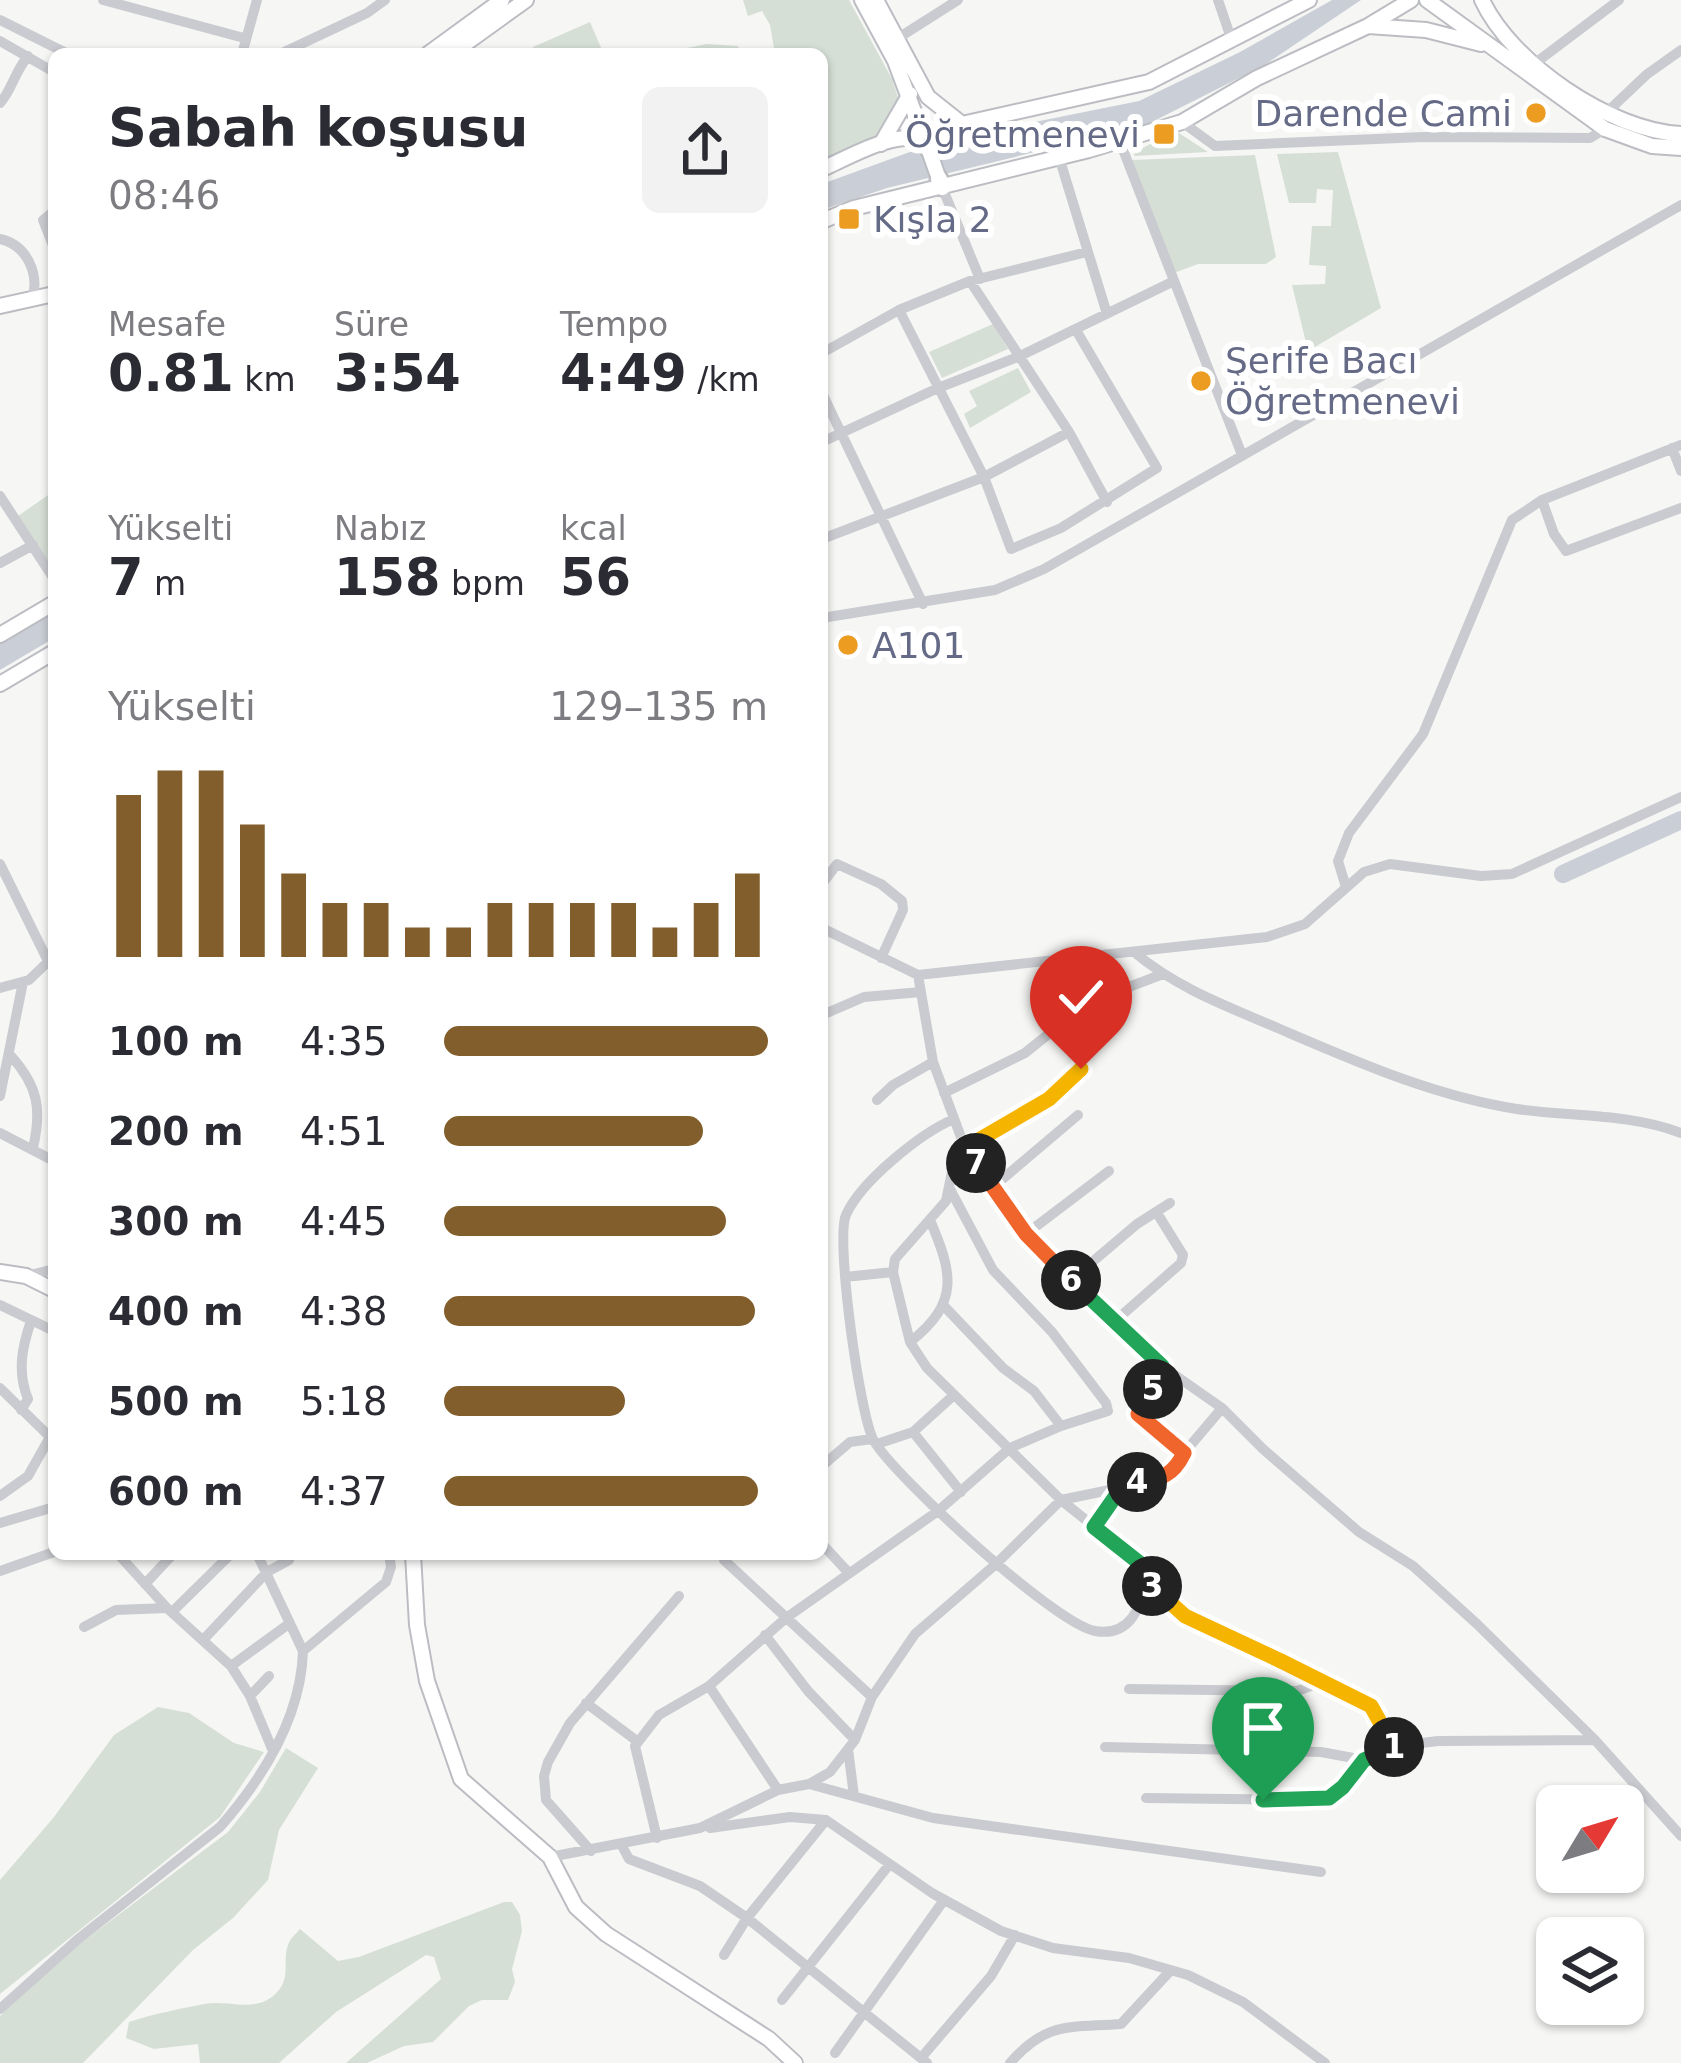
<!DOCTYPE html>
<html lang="tr">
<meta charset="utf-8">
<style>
body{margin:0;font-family:"DejaVu Sans",sans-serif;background:#f2f2f3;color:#2b2b33;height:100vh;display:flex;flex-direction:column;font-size:45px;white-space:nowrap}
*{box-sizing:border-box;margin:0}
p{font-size:39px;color:#7c7c81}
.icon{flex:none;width:66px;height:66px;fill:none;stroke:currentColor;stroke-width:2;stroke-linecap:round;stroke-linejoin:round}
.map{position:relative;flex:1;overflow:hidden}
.drawer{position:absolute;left:48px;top:48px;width:780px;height:1512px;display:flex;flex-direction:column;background:#fff;border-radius:18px;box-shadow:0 3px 9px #0004}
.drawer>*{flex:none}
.needle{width:78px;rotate:52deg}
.tools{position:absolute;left:1536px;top:1785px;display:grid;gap:24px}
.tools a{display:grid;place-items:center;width:108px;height:108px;border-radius:18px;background:#fff;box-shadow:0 3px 9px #0004;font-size:60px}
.pin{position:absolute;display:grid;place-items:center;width:102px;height:102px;color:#fff;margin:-123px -51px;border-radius:50% 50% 50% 0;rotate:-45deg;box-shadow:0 0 12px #0007}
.pin .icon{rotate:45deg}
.km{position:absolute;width:60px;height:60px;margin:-30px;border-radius:50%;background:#222;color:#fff;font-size:33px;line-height:60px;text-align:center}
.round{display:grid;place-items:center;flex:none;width:126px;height:126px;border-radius:18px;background:#f2f2f3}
.head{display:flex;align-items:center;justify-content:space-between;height:204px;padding:0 60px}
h1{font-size:54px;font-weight:700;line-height:90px}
.figures{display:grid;grid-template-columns:repeat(3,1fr);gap:18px;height:204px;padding:12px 60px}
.figures div{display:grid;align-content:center}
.figures b{font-size:51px;font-weight:700}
.figures small{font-size:33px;font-weight:400}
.figures p{font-size:33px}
.chart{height:336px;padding:24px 60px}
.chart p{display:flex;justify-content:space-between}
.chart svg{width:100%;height:216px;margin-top:12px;stroke:#815e2b;stroke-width:6}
ul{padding:0 60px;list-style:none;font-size:39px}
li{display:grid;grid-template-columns:192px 144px 1fr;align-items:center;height:90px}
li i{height:30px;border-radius:15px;background:#815e2b}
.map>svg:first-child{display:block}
.green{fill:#d5dfd5}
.water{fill:#caced6}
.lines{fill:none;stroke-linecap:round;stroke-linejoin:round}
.river{stroke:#caced6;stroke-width:18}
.major-casing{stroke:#bcbdc3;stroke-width:18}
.highway-casing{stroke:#bcbcc1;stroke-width:21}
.minor{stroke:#cacbd0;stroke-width:10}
.major{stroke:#fff;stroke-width:14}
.highway{stroke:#fff;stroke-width:16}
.split-1-casing{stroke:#fff;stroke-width:24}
.split-2-casing{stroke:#fff;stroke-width:24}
.split-3-casing{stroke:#fff;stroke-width:24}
.split-4-casing{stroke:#fff;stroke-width:24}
.split-5-casing{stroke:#fff;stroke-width:24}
.split-6-casing{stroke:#fff;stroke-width:24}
.split-7-casing{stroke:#fff;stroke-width:24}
.split-8-casing{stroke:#fff;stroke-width:24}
.split-1{stroke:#22a559;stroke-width:15}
.split-2{stroke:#f5b400;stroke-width:15}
.split-3{stroke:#f5b400;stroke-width:15}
.split-4{stroke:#22a559;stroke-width:15}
.split-5{stroke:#f0652b;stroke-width:15}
.split-6{stroke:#22a559;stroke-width:15}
.split-7{stroke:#f0652b;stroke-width:15}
.split-8{stroke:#f5b400;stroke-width:15}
.poi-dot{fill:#eb9c21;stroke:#fff;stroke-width:4.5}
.labels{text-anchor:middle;stroke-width:12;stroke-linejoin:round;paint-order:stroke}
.poi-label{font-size:36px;fill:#656b86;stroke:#fff;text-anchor:start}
</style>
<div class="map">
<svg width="1681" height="2063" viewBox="0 0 1681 2063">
<rect width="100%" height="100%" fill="#f6f7f4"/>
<!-- green -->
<path class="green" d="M743,0H849L892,79L899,101L880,138L822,161V54H775L770,25L762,11L748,16Z
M590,22L602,50L594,54H536L533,47Z
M706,44L738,46L741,54H659Z
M1176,131L1208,152L1134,156L1135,152Z
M1338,152L1381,308L1308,351L1292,285L1325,284L1326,266L1309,265L1312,226H1331L1333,190L1317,189L1316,203H1289L1277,154Z
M1255,155L1276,257L1266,264H1198L1174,273L1132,160Z
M993,324L1008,349L942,378L929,352Z
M1018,368L1031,392L970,428L964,414L977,406L969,391Z
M54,491V577L15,518Z
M158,1707L189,1713L234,1743L264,1752L220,1817L0,1994V1880L54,1817L114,1735Z
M286,1748L318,1768L279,1830L268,1880L233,1918L193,1950L83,2063H0V2016L68,1953L228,1832L260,1792Z
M504,1902H512L520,1915L522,1931L512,1969L515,1982L508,2000H482L469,2006L433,2042L404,2046L367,2063H346L441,1979L434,1957L426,1955L336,2012L279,2063H200L198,2044L154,2049L126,2038L129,2022C153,2014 179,2009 204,2004C229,1999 258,2015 278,1991C291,1976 282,1961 288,1945C290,1938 296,1934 300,1929L338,1961L359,1957Z"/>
<!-- water -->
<path class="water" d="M1332,0H1361L1263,66L1146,125L887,188L822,210V184L940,141L1139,101L1240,52Z
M54,610V638L0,670V642Z"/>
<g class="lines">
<!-- river -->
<path class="river" d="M1563,874L1681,820"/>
<!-- major casing -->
<g class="major-casing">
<path id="major" d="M862,0L895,61L925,141
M876,0L928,97L962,124
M1427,0L1605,129L1652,146L1681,148
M1482,0C1511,63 1611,131 1681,134
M1368,26L1426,30L1481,44
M428,54L502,0
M451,54L526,0
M925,141L962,124L1149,82L1309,0
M881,144L910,94
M928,148L939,179
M822,169C850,157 895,129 925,141
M822,221L854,208L1089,150L1182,122L1257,78L1368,26L1411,0
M0,306L54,294
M0,635L54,603
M0,684L54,652
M0,1272L26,1276L54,1290
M413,1554L417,1625L427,1681L461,1779L550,1857L576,1907L606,1934L769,2039L795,2063"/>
</g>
<!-- highway casing -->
<g class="highway-casing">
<path id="highway" d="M925,141L928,148
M939,179L942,187"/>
</g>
<!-- minor -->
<path class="minor" d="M103,0L244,38
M1218,0L1232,41
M0,20L68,54
M895,40L958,0
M0,41L54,72
M242,54L257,0
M280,54L367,13L385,0
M1534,64L1619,0
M0,103C12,90 14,73 28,56
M1606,113L1646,75L1681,50
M1182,122L1215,146L1423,137L1590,138L1605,129
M1120,142L1242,455
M1059,157L1107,314
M54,158V174
M942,187L980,279
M54,211L43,220L54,248
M0,239C27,245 40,274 32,300
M970,281L1069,432L1107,502
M899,310L984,477L1011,549L1061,528L1157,468L1076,330
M822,353L899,310L970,281L1087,252
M822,393L923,604
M822,442L938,388L1020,356L1172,282
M1672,448L1681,471
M0,496L54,579
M1542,500L1554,534L1566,551L1681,508
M822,539L984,477L1069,432
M0,563L33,545
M822,618L995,590L1044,569L1681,205
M0,864L48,961
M822,884L837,864L881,884L902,901L903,910L881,958
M1346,887L1338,861L1349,833L1423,734L1512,520L1542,500L1681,445
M822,928L918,975L1267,937L1305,924L1364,872L1390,864L1481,876L1512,874L1681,797
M1134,952C1178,989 1229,1007 1280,1029C1357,1062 1434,1096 1517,1109C1572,1117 1628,1113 1681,1133
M918,975L933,1062L965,1148L1026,1234L1162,1366L1222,1408L1263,1449L1359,1532L1413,1566L1477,1624L1595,1740L1681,1836
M0,988L29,980L54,956
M822,1015L864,997L921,992
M11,1056C38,1086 42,1109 33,1148
M1081,1068L1049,1099L955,1157L946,1201L895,1259L893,1272L910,1342L927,1368L1061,1500L1142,1565L1145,1580L1185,1616L1371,1706L1396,1746
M944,1093L1025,1053L1087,1003L1163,974
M0,1096L23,982
M877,1100L893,1085L933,1062
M954,1119C921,1133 861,1181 846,1215C835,1238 860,1418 874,1441C896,1478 1055,1624 1095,1631C1130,1637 1142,1607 1145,1580
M0,1133L54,1161
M993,1187L1078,1115
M1026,1234L1109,1171
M26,1276L54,1269
M845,1277L893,1272
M1071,1280L1137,1224L1170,1203
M0,1305L54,1331
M943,1305L1003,1368L1034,1391L1061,1426
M1114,1322L1181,1263L1183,1255L1157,1213
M910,1342C961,1302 952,1272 930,1220
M1162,1366L1150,1397L1138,1414L1184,1453
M0,1388L50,1437L28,1476L0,1496
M21,1410L28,1399C17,1372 22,1347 31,1321
M913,1432L961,1492
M877,1444L913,1432L954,1395
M822,1466L850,1442L872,1439
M0,1523L54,1507
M1095,1527L1123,1484
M822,1544L847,1571
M118,1554L167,1608L231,1666L250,1696L273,1751
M257,1554L303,1651
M724,1560L872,1697
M0,1571L54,1552
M145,1584L173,1554
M172,1612L231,1554
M84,1627L116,1610L167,1608
M765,1635L808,1691L855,1740
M203,1640L267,1572L289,1560
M231,1666L290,1623
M709,1686L778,1790
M1129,1689L1297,1691L1319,1683
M250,1696L269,1676
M586,1703L637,1741
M1105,1747L1321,1752L1364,1760
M848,1749L854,1796
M809,1784L933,1818L1321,1872
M1146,1798L1318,1800L1329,1798L1343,1787L1364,1760L1396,1746L1438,1741L1595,1740
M710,1828L790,1817L826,1820L932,1893L1001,1931L1053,1948L1129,1958L1188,1975L1243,2002L1325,2063
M657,1838L635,1746L659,1715L709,1686L786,1618L938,1511L1010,1448L1061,1426L1108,1411L1106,1403L1052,1332L993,1270L950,1189
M622,1846L629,1859L700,1886L747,1918L927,2063
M591,1851L546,1800L544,1776L548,1762L570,1723L679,1596
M550,1857L700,1828L778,1790L809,1784L830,1772L855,1740L872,1697L915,1634L996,1564L1061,1500L1163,1479L1177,1467L1184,1453L1222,1408
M724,1955L747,1918L826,1820
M782,2000L889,1865
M0,2009L77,1940L220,1827C262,1779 301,1717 303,1651L386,1582L391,1567L389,1554
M835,2053L944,1900
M921,2058L991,1976L1015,1935
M1010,2063C1047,2021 1068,2028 1121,2024L1171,1970"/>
<!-- major -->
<use href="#major" class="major"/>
<!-- highway -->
<use href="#highway" class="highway"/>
</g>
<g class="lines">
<!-- split-1 casing -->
<g class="split-1-casing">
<path id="split-1" d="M1263,1800L1329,1798L1343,1787L1364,1760L1394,1747"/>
</g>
<!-- split-2 casing -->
<g class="split-2-casing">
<path id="split-2" d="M1281,1661L1371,1706L1394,1747"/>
</g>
<!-- split-3 casing -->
<g class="split-3-casing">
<path id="split-3" d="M1152,1586L1185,1616L1281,1661"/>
</g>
<!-- split-4 casing -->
<g class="split-4-casing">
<path id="split-4" d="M1137,1482L1124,1484L1094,1527L1142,1565L1145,1580L1152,1586"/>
</g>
<!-- split-5 casing -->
<g class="split-5-casing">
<path id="split-5" d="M1137,1482C1161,1479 1173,1476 1184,1453L1138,1414L1153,1389"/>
</g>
<!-- split-6 casing -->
<g class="split-6-casing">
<path id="split-6" d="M1071,1280L1162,1366L1153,1389"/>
</g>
<!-- split-7 casing -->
<g class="split-7-casing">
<path id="split-7" d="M976,1163L1026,1234L1071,1280"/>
</g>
<!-- split-8 casing -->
<g class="split-8-casing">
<path id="split-8" d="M976,1163L965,1148L1049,1099L1081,1069"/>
</g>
<!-- split-1 -->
<use href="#split-1" class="split-1"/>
<!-- split-2 -->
<use href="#split-2" class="split-2"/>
<!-- split-3 -->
<use href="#split-3" class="split-3"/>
<!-- split-4 -->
<use href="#split-4" class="split-4"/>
<!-- split-5 -->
<use href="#split-5" class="split-5"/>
<!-- split-6 -->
<use href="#split-6" class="split-6"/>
<!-- split-7 -->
<use href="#split-7" class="split-7"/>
<!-- split-8 -->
<use href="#split-8" class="split-8"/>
</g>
<!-- markers -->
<g class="poi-dot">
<circle cx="1536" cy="113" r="12"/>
<rect x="1152" y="122" width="24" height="24" rx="6"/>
<rect x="837" y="207" width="24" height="24" rx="6"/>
<circle cx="1201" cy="381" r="12"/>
<circle cx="848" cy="645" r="12"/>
</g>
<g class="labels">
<!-- poi labels -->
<g class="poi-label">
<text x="1512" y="126" text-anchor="end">Darende Cami</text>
<text x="1140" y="147" text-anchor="end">Öğretmenevi</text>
<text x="873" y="232">Kışla 2</text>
<text x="1225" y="373">Şerife Bacı<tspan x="1225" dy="41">Öğretmenevi</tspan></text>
<text x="872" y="658">A101</text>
</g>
</g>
</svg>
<div class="tools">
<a><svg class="needle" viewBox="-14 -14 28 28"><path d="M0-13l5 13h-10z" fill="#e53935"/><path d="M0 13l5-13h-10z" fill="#7c7c81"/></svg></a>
<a><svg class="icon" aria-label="layers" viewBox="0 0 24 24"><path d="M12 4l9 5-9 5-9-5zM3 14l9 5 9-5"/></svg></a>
</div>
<div class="pin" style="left:1263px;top:1800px;background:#1e9e55"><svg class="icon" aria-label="arrive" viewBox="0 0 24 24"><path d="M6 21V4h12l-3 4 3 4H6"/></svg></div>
<div class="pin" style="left:1081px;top:1069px;background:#d93025"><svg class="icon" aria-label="check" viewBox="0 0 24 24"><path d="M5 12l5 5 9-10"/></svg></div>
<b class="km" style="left:1394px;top:1747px">1</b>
<b class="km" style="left:1152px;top:1586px">3</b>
<b class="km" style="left:1137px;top:1482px">4</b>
<b class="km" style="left:1153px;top:1389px">5</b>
<b class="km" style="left:1071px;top:1280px">6</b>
<b class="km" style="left:976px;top:1163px">7</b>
<section class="drawer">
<div class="head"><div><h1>Sabah koşusu</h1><p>08:46</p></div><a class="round"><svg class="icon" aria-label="share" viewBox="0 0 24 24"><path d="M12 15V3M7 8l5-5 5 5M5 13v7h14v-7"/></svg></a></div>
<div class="figures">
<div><p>Mesafe</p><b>0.81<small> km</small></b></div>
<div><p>Süre</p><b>3:54</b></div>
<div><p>Tempo</p><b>4:49<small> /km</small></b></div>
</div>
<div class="figures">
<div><p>Yükselti</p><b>7<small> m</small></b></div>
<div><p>Nabız</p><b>158<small> bpm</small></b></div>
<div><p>kcal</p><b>56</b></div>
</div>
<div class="chart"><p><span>Yükselti</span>129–135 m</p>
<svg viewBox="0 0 160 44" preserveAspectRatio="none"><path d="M5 44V11M15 44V6M25 44V6M35 44V17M45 44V27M55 44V33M65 44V33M75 44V38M85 44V38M95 44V33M105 44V33M115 44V33M125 44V33M135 44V38M145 44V33M155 44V27"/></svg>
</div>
<ul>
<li><b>100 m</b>4:35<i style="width:100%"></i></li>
<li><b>200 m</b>4:51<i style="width:80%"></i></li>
<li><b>300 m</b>4:45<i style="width:87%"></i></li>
<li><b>400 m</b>4:38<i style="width:96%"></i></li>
<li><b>500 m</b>5:18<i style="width:56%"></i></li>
<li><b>600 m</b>4:37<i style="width:97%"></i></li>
</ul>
</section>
</div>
